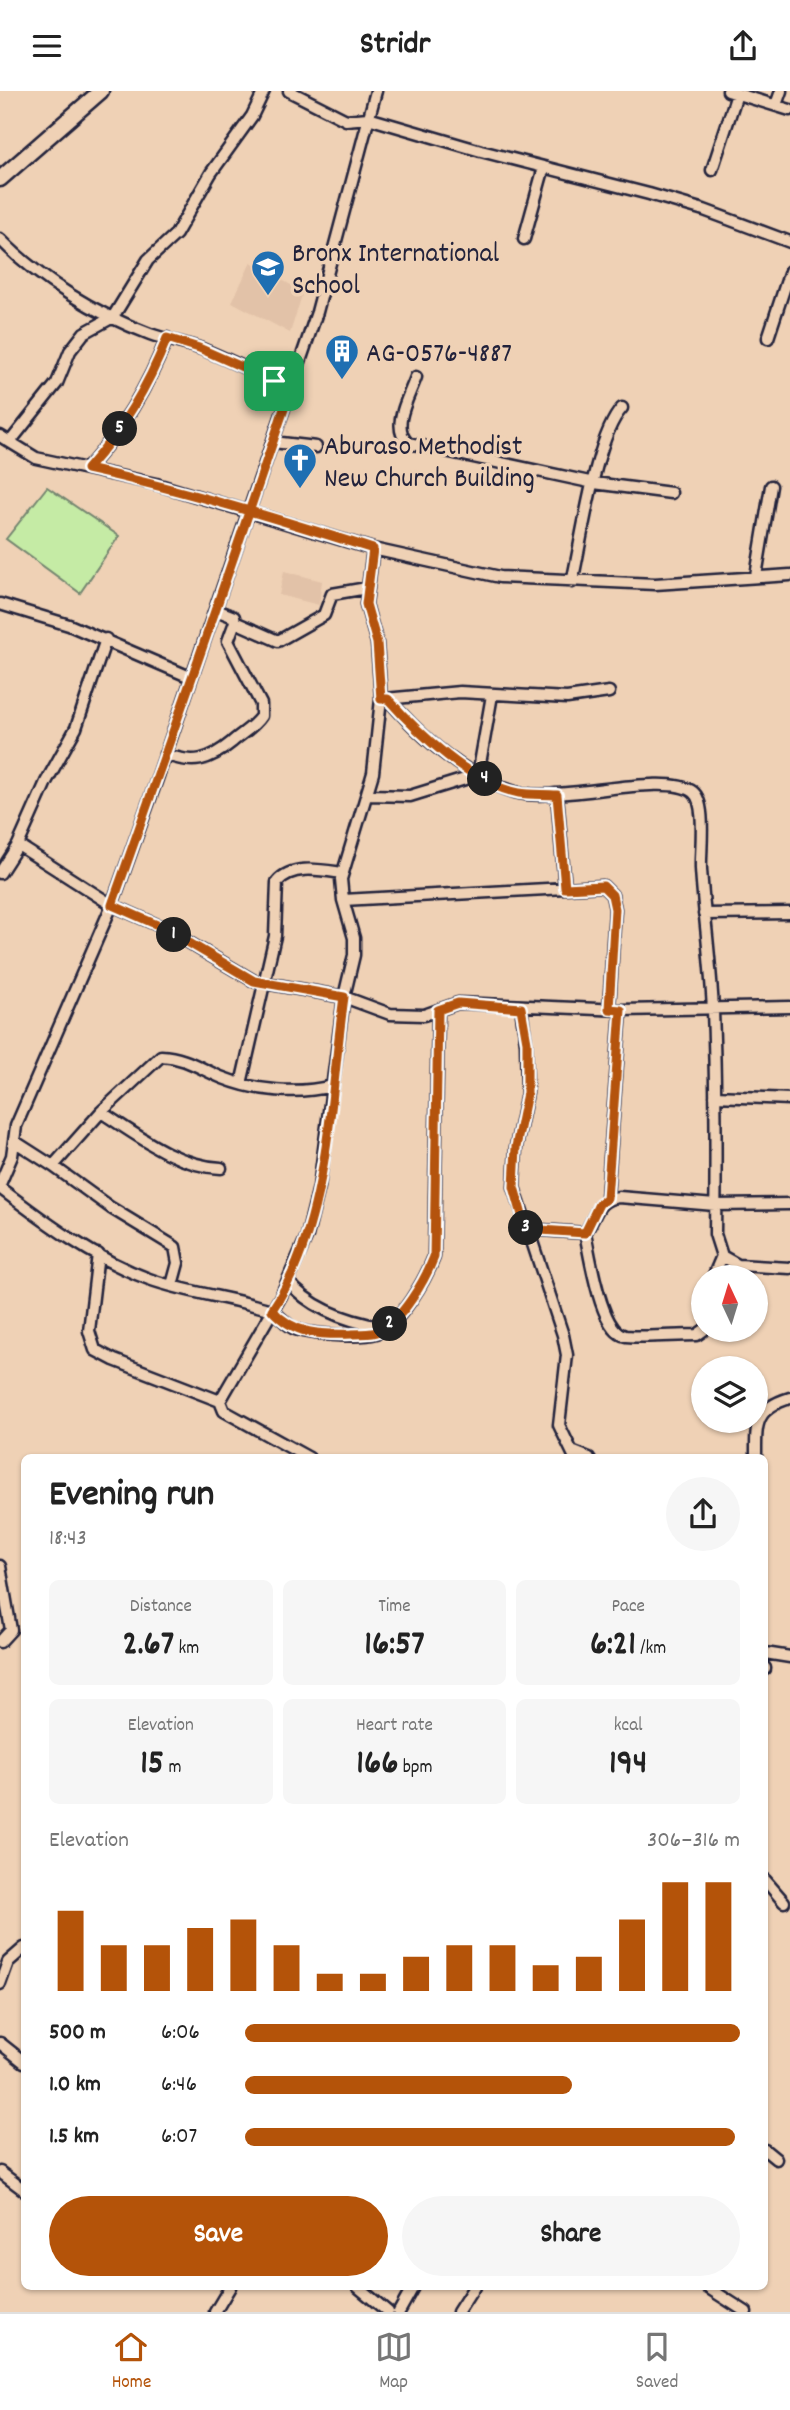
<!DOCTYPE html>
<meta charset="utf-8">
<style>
body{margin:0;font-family:Dekko,sans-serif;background:#f6f6f6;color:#222;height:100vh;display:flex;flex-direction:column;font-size:26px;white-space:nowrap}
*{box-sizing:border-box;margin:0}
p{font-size:23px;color:#767676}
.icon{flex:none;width:38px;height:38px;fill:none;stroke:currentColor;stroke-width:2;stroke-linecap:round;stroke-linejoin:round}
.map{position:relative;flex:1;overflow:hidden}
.details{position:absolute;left:21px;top:1363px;width:747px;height:836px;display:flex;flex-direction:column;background:#fff;border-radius:10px;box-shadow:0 2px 5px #0004}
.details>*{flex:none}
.needle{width:46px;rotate:356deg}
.fabs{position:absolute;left:691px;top:1174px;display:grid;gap:14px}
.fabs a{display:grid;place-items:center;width:77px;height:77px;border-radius:50%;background:#fff;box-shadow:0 2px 5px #0004;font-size:35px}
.pin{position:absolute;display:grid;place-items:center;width:60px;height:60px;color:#fff;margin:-30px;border-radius:14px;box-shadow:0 4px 10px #0006}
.km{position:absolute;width:35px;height:35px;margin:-18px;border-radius:50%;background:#222;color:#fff;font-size:19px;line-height:35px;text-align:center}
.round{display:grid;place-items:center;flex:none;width:74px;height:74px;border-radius:37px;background:#f6f6f6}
.head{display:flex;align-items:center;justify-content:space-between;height:119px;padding:0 28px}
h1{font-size:38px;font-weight:700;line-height:52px}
.metrics{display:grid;grid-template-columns:repeat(3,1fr);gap:10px;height:119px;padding:7px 28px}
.metrics div{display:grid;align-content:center;border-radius:10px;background:#f6f6f6;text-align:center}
.metrics b{font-size:35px;font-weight:700}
.metrics small{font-size:19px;font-weight:400}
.metrics p{font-size:19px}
.chart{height:196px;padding:14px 28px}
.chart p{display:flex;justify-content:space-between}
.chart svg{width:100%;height:126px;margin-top:7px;stroke:#b45309;stroke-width:6}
.action{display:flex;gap:14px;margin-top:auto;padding:14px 28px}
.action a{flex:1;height:80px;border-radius:42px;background:#b45309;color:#fff;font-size:28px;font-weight:700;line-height:80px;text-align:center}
.action a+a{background:#f6f6f6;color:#222}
ul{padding:0 28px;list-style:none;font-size:23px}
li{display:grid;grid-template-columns:112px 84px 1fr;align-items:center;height:52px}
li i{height:18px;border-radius:9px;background:#b45309}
header{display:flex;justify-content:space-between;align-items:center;height:91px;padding:0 28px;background:#fff;font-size:32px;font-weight:700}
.menu{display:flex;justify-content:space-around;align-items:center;height:98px;border-top:2px solid #e0e0e0;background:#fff;font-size:19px;color:#767676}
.menu a{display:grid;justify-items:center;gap:4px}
.menu .current{color:#b45309}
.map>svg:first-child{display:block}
.built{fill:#e2c2a8}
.green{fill:#c5eba5;stroke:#748670;stroke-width:2}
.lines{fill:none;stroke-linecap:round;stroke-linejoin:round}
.street-casing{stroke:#22223b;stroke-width:15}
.secondary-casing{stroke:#22223b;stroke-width:19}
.street{stroke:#efd1b5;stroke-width:10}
.secondary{stroke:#efd1b5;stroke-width:14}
.route-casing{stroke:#fff;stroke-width:14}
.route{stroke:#b45309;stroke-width:9}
.labels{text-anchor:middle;stroke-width:7;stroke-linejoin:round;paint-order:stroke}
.poi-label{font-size:28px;fill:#22223b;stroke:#efd1b5;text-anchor:start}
</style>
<header><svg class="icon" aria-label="menu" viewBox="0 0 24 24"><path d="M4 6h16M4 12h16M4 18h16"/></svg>Stridr<svg class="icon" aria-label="share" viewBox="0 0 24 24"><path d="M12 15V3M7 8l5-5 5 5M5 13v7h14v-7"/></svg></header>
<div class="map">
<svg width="790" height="2221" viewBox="0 0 790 2221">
<rect width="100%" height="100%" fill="#efd1b5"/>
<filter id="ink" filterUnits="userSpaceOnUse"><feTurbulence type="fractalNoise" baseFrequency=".0143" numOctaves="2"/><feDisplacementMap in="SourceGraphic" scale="14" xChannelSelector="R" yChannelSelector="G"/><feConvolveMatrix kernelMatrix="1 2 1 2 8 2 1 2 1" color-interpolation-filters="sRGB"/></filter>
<g filter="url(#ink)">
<!-- built -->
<path class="built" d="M251,171L303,201L290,242L232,211Z
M284,480L322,490L319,514L279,504Z"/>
<!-- green -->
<path class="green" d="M47,396L119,445L80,502L6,448Z"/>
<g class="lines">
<!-- street casing -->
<g class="street-casing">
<path id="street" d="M289,0L346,29L368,27L481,60L649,103L704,119L790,151
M728,0L790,19
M776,14L781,0
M712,79L737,3
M0,148C40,189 96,223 150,243C167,249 185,252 202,258C232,270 261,285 291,297
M524,148L544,76
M768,247L790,180
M416,286C409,306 390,336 408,352L594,392L671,402
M0,345L36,367L156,393L373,458L500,486L655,493L790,484
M10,351L57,292L70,260L84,242L113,226L148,169L176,143L211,82L252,25L264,0
M273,351L316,356
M87,378C122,339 148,296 167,247
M756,485L771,395
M572,491C582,449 595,346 622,317
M0,513L69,534L190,586
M235,531L278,550L324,524L332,503L367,497
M385,608L460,601L567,607L609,601
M388,608C422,647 465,686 515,701C555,713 666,680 693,701C707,712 700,760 701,778C704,825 711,873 713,920C716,994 716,1069 715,1143L722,1165L738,1174L790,1177
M165,663C193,674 209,670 232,651C242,642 254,636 261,625V613L228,550L235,531L234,526L216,519
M478,684L492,604
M368,704L410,705L478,684
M557,704L565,797
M18,754L112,814L162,836L254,890L344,906L390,923L424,924L458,912L621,919L790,916
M0,782L18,754L46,691L76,637L106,548
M343,809L603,795L612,804L615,818L609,918
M704,823L790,822
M521,917L526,952L527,1002L516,1056L514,1096L563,1244L567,1264L559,1334L575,1367
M241,993L275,845L277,791C292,773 321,779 342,782
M715,1005L790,1008
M101,1021C137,1044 176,1075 221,1077
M14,1050L53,1075L101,1021L161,965C185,966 201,978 223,987C256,1000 297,1004 332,995
M53,1075L111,1117L175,1156L178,1172L172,1194
M0,1093L12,1065L16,1035L112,814L157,688L317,221L376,0
M0,1097C46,1132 94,1168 149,1188C188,1202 229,1206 268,1218C277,1221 284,1232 293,1237C308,1244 362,1247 377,1242C400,1234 426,1187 434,1166L438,919
M607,1107L621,919
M526,1138L585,1142C597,1125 596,1108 619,1106L715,1114L790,1113
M585,1142C590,1163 600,1242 626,1245C649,1247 674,1244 697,1244L704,1239
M98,1163L89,1240L95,1259L114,1269L220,1310
M713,1186L722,1165
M288,1190C310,1218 351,1231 385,1237
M574,1361L589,1367
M309,1367L224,1320L220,1310L281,1205L307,1145L319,1096L344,906L354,864V847L343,809L341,788L373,682L381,608L377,552L366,513L373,458
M756,1367C756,1333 754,1318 790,1307
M0,1475L11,1539L0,1551
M765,1562L790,1566
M765,1577V1578
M765,1789L784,1811
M0,1893L8,1871L24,1857
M0,1952L24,1971
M765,2059L776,2068
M0,2081L24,2099
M358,2196L388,2221
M707,2196L746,2221
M215,2221L230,2196
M399,2221L413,2196
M458,2221L474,2196"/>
</g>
<!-- secondary casing -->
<g class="secondary-casing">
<path id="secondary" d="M0,88L101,0"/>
</g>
<!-- street -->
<use href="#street" class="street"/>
<!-- secondary -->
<use href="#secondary" class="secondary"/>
</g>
</g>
<g class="lines" filter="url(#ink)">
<!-- route casing -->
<g class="route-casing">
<path id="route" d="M274,290L291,297C233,470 173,642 112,814L162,836L254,890L344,906C330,1005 329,1135 272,1219C294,1244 321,1244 352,1243C361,1242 372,1244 379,1240C402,1230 425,1189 434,1166L438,919L458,912L521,917L527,951V1002L516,1056L514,1096L526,1138L585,1142L599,1113L607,1107L621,919L609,918L615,818L612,804L603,795L565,797L557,704C544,703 531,704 519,702C473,694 418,642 388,608H381L377,552L366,513L373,458C278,428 184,399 87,378C122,339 148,296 167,247L199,257L274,290"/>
</g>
<!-- route -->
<use href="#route" class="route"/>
</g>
<!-- icons -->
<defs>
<g id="school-pin" transform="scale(1.75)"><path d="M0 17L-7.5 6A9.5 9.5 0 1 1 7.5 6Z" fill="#1f6fb2" stroke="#efd1b5"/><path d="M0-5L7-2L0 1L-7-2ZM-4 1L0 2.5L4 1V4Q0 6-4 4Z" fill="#fff"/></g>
<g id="building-pin" transform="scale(1.75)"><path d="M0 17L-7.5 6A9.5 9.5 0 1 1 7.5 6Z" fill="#1f6fb2" stroke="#efd1b5"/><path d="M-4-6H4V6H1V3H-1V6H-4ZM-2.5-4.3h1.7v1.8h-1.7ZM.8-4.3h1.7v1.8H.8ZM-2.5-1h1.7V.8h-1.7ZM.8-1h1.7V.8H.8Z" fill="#fff"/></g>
<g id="church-pin" transform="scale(1.75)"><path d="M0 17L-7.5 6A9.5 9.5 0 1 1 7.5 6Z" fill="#1f6fb2" stroke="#efd1b5"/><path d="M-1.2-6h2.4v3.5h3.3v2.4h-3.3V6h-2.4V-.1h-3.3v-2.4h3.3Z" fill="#fff"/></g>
</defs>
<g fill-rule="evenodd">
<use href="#school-pin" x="268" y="176"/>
<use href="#building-pin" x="342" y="260"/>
<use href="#church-pin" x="300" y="369"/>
</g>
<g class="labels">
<!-- poi labels -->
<g class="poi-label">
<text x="292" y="170">Bronx International<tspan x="292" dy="32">School</tspan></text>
<text x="366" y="270">AG-0576-4887</text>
<text x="324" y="363">Aburaso Methodist<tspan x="324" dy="32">New Church Building</tspan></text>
</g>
</g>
</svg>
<div class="fabs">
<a><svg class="needle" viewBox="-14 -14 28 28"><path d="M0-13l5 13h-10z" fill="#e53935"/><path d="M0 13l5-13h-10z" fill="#767676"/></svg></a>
<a><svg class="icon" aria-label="layers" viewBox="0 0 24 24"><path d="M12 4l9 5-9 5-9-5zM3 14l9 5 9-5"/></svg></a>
</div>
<div class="pin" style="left:274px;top:290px;background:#1e9e55"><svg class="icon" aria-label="arrive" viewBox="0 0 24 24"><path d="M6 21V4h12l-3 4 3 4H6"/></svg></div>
<b class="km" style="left:174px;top:844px">1</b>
<b class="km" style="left:390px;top:1233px">2</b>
<b class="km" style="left:526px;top:1137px">3</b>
<b class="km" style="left:485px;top:688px">4</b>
<b class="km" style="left:120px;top:338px">5</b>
<section class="details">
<div class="head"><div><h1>Evening run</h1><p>18:43</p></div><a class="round"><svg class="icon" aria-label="share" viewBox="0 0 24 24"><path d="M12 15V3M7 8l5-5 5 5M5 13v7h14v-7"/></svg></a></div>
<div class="metrics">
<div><p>Distance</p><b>2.67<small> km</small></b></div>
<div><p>Time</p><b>16:57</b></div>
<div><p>Pace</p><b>6:21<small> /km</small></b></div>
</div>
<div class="metrics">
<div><p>Elevation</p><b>15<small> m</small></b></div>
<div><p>Heart rate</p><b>166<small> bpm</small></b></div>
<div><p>kcal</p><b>194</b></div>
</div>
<div class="chart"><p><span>Elevation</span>306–316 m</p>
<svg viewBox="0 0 160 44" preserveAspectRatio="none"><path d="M5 44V16M15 44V28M25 44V28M35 44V22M45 44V19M55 44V28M65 44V38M75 44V38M85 44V32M95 44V28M105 44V28M115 44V35M125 44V32M135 44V19M145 44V6M155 44V6"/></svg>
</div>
<ul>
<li><b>500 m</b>6:06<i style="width:100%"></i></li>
<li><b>1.0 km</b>6:46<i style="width:66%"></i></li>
<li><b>1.5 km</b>6:07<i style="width:99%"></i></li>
</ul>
<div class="action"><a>Save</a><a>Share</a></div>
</section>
</div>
<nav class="menu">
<a class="current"><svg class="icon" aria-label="home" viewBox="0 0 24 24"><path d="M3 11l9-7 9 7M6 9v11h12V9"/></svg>Home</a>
<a><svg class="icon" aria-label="map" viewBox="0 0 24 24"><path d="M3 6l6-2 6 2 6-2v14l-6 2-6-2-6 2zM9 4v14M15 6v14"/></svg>Map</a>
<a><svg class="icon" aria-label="saved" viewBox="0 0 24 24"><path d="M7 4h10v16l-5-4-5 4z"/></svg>Saved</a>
</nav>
